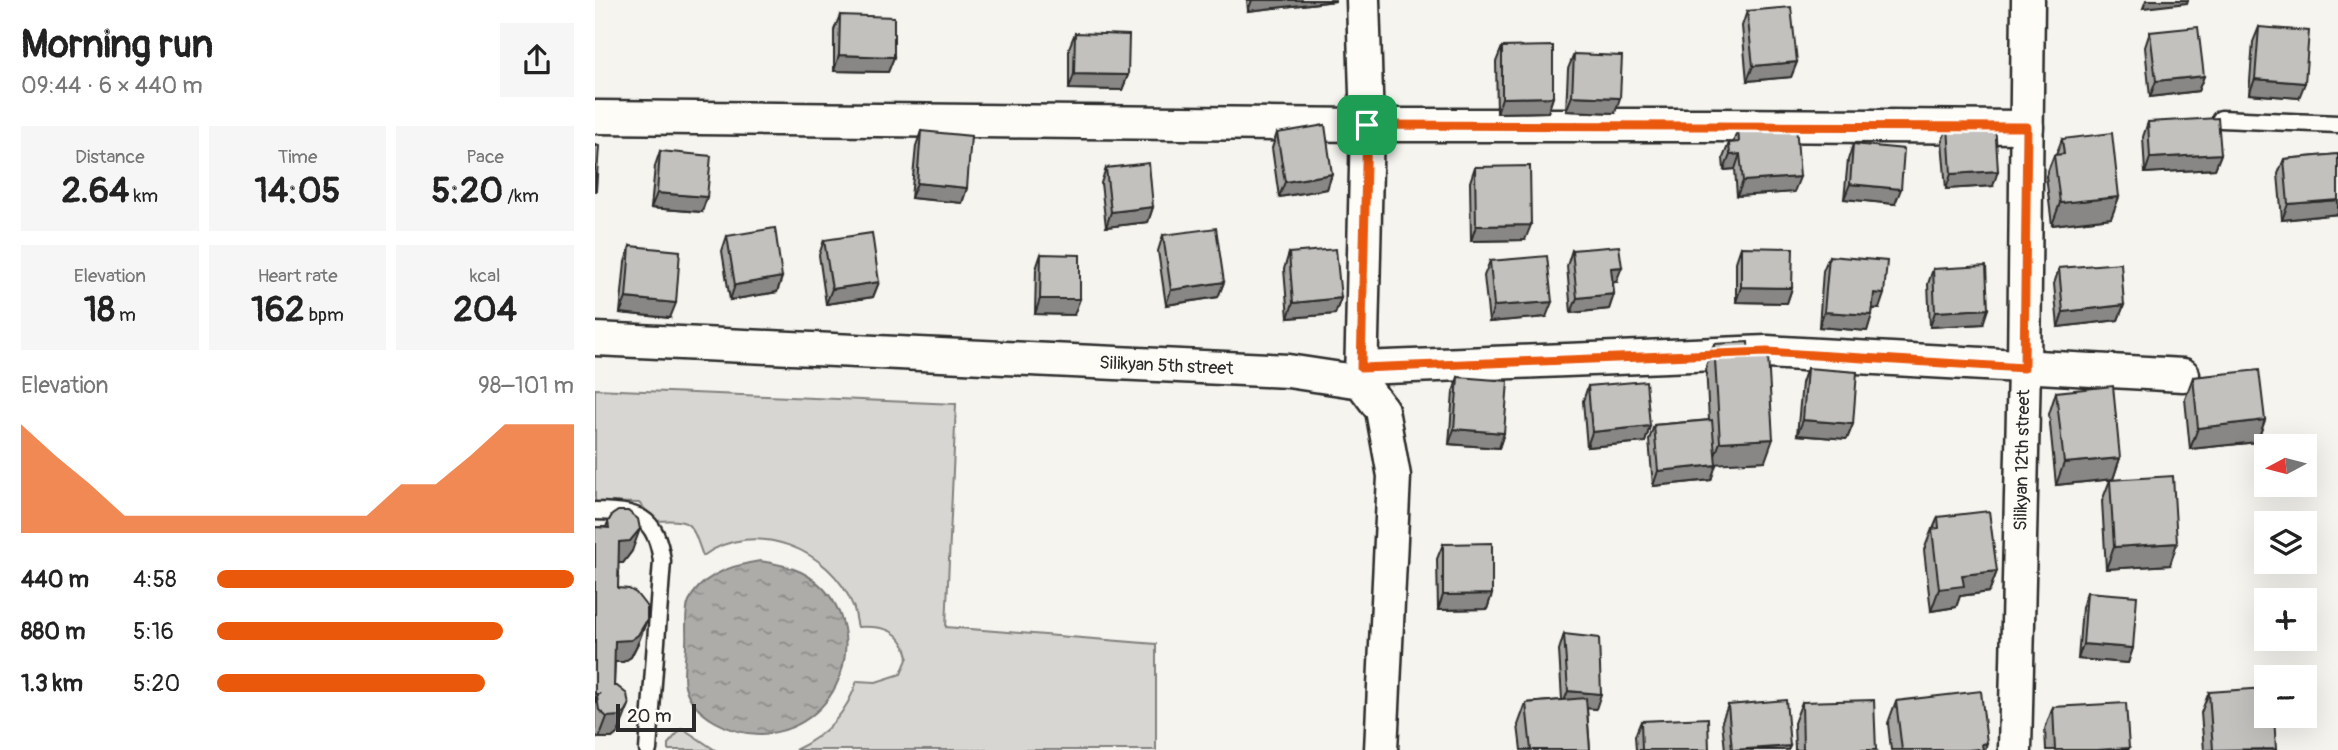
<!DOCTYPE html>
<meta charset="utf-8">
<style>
body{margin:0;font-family:Pangolin,sans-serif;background:#f6f6f6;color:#222;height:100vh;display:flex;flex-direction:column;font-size:26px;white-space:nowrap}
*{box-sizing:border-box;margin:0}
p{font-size:23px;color:#767676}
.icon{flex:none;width:38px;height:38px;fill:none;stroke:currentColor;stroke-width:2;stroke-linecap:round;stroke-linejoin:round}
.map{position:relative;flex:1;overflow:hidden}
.drawer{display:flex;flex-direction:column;background:#fff;width:595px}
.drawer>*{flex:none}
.needle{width:46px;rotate:263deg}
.buttons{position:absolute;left:1659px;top:434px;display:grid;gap:14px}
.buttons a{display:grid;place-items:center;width:63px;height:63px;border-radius:0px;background:#fff;box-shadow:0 7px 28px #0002;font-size:35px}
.scale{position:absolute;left:21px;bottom:18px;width:80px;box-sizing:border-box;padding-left:7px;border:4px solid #2b2b2b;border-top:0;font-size:19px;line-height:24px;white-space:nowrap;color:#2b2b2b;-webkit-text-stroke:5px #fdfcf7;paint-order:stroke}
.pin{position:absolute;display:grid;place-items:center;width:60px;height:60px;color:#fff;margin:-30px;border-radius:14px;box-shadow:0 4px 10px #0006}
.round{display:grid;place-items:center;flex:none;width:74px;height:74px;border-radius:0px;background:#f6f6f6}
.head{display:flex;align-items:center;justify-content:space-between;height:119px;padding:0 21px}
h1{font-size:38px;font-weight:800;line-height:52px}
.metrics{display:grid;grid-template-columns:repeat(3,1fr);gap:10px;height:119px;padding:7px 21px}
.metrics div{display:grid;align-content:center;border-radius:0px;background:#f6f6f6;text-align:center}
.metrics b{font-size:35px;font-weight:800}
.metrics small{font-size:19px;font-weight:400}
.metrics p{font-size:19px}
.chart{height:196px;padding:14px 21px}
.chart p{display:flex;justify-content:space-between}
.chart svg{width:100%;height:126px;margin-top:7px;fill:#ea580c;opacity:.7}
ul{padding:0 21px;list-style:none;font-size:23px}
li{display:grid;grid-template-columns:112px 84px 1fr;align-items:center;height:52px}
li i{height:18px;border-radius:9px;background:#ea580c}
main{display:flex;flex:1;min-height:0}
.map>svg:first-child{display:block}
.green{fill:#d7d6d2;stroke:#81807e;stroke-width:2}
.water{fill:url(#water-ripples);stroke:#797877;stroke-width:2}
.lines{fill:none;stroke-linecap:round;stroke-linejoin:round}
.lane-casing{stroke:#2b2b2b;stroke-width:21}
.street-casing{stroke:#2b2b2b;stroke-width:37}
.lane{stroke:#fdfcf7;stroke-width:16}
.street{stroke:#fdfcf7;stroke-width:32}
.wall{fill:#a7a6a3;stroke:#2b2b2b;stroke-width:2}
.shaded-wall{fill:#888785;stroke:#2b2b2b;stroke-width:2}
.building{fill:#c2c1be;stroke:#2b2b2b;stroke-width:2}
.route-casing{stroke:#fff;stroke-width:14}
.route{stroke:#ea580c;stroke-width:9}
.labels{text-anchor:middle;stroke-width:6;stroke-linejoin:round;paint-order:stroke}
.street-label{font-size:18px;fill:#2b2b2b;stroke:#fdfcf7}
</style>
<main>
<section class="drawer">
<div class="head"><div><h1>Morning run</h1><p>09:44 · 6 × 440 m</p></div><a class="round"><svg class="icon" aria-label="share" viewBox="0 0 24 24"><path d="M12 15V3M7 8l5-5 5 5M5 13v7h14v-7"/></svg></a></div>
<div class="metrics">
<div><p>Distance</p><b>2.64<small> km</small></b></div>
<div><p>Time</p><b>14:05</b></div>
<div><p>Pace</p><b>5:20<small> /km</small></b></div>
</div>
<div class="metrics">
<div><p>Elevation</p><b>18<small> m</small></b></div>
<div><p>Heart rate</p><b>162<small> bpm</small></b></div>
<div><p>kcal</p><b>204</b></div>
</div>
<div class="chart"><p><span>Elevation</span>98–101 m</p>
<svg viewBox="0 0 160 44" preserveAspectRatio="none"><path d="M0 44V6L10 17L20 27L30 38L40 38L50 38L60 38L70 38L80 38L90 38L100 38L110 27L120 27L130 17L140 6L150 6L160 6V44z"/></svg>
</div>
<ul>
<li><b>440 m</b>4:58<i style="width:100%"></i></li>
<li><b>880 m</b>5:16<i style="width:80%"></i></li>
<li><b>1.3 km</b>5:20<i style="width:75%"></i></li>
</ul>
</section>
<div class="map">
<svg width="1743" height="750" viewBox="0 0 1743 750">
<defs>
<pattern id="water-ripples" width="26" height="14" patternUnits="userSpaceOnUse" patternTransform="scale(1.75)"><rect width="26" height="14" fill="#adaca9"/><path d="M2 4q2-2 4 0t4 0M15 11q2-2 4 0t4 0" fill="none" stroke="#8d8c8a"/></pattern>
</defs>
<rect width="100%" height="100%" fill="#f5f4ef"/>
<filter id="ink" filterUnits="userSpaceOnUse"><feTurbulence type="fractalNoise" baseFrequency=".0143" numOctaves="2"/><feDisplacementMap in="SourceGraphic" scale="14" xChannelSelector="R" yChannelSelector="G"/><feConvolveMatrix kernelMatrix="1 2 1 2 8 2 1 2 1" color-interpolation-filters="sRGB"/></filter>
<g filter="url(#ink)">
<!-- green -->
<path class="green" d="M0,389L361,404L351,627L561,644V750H200C230,736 252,713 262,681L281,682L306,674L313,657C307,629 288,626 263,627C261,621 261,613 258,606C236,549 159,518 108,556C96,523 98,519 61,521L44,503L0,502Z
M87,728L120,750H73V744Z"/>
<!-- water -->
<path class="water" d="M165,561C179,563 193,566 206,572C282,611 255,729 167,734C138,735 98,717 90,686C87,674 91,657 91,644C92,632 89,612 94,601C107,574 138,565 165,561Z"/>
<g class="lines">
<!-- lane casing -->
<g class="lane-casing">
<path id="lane" d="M1626,119L1743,124
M0,511C42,512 61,515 67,561L53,750"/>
</g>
<!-- street casing -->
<g class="street-casing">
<g id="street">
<path d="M0,117L772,125H1121L1432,127"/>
<path id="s1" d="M0,339L693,371L766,382L787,410L799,476L786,750"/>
<path d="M766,368L1172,352L1588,375"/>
<path d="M766,382L772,125L768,0"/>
<path id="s2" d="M1420,750L1429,368L1433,0"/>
</g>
</g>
<!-- lane -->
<use href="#lane" class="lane"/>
<!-- street -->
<use href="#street" class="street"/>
</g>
<!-- wall -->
<path class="wall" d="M652,0H740V1L653,11Z
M1152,11L1202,62L1196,77L1152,81L1147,26Z
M245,15L299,57L293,72L239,71V30Z
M1664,27L1704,98L1654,94L1658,42Z
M1555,32L1609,76L1603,91L1555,97L1550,47Z
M480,33L533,75L527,90L474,89V48Z
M907,47L958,97L953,112L902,113L901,62Z
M979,54L1020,113L971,111L973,69Z
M1553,122L1626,154L1620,169L1550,173L1548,137Z
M1353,126L1398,186L1351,189L1347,141Z
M1143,128L1199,192L1142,196L1140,169L1129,170L1128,158L1134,143H1138Z
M326,131L372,188L367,203L316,198L321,146Z
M682,133L737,174L732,189L684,197L677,148Z
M1467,139L1524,197L1516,218L1457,225L1451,176L1459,155H1461Z
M1258,144L1300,204L1249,199L1253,160Z
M65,151L107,212L56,208L60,166Z
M1743,154V214L1687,220L1683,174L1689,159Z
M880,167L930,240L876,241L875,182Z
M511,168L558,207L553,222L511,227L506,183Z
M568,235L629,282L623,297L571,305L563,251Z
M132,236L187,277L182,292L135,300L127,251Z
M229,240L284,282L278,297L231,304L224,255Z
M35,246L75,318L25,313L30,262Z
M1146,247L1197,288L1192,303L1141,302V262Z
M977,250L1021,282H1018L1019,294L1014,309L976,313L972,266Z
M694,253L746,298L740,314L693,318L689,269Z
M446,254L479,315L440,314L441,269Z
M1234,256L1284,309H1278L1272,331L1224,327L1228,271Z
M895,261L951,317L894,322L889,276Z
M1464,268L1529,305L1523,320L1463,327L1459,284Z
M1338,269L1388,324L1335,327L1333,284Z
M1119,344L1154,357L1170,461L1121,463L1116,480L1058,486L1054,440L1059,425L1114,420L1111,366Z
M1212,368L1258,424L1252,439L1202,435L1207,383Z
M863,377L909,433L904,448L854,444L858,392Z
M1598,377L1670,420L1662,442L1595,449L1590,399Z
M993,386L1055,426L1050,442L992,447L988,401Z
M1461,392L1525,458L1518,479L1461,485L1454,414Z
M1515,480L1575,565L1511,569L1507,501Z
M1343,517L1402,571L1394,592L1365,596L1361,607L1336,611L1329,550L1337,529H1338Z
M13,522L37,551L28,563H23V588L44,641L36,657L28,662H20L19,686L26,726L23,733L17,738H4L0,735V527H11Z
M848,544L897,594L892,609L843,610L842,559Z
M1492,592L1538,648L1533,663L1483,659L1487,607Z
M969,634L1001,709L992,708L995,750H926L923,725L931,703L967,700L964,650Z
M1614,692L1680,750H1609L1606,713Z
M1301,701L1390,750H1296L1293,723Z
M1207,702L1281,750H1200L1199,723Z
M1133,705L1195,746L1193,750H1130L1127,721Z
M1458,707L1534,748L1533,750H1451L1450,729Z
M1046,721L1114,750H1041L1040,736Z"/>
<!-- shaded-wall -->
<path class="shaded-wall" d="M657,0H740V1L653,11Z
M1551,0H1593L1592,3L1548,8Z
M244,55L299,57L293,72L239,71Z
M1202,62L1196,77L1152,81L1158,66Z
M479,74L533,75L527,90L474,89Z
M1609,76L1603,91L1555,97L1561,81Z
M1660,79L1710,83L1704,98L1654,94Z
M977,96L1025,98L1020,113L971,111Z
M958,97L953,112L902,113L907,98Z
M1145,154L1140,169L1129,170L1135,155Z
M1626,154L1620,169L1550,173L1555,158Z
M1403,171L1398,186L1351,189L1356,174Z
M737,174L732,189L684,197L690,182Z
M1205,177L1199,192L1142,196L1148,181Z
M322,183L372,188L367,203L316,198Z
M1255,184L1306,189L1300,204L1249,199Z
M62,193L112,197L107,212L56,208Z
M1524,197L1516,218L1457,225L1465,203Z
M1743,200V214L1687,220L1693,204Z
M558,207L553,222L511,227L516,212Z
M936,225L930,240L876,241L881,226Z
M1027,267L1021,282L1011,283L1016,268Z
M187,277L182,292L135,300L140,285Z
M284,282L278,297L231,304L237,289Z
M629,282L623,297L571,305L576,290Z
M1146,287L1197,288L1192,303L1141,302Z
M1279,293L1289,294L1284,309L1274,308Z
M1019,294L1014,309L976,313L982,298Z
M31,298L81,303L75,318L25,313Z
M746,298L740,314L693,318L698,303Z
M445,299H485L479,315L440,314Z
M957,302L951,317L894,322L899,306Z
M1529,305L1523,320L1463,327L1468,312Z
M1393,309L1388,324L1335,327L1340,312Z
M1229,312L1277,315L1272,331L1224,327Z
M1208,420L1258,424L1252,439L1202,435Z
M1670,420L1662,442L1595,449L1603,428Z
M1055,426L1050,442L992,447L997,432Z
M859,429L909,433L904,448L854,444Z
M1178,439L1170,461L1117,464L1125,442Z
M1525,458L1518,479L1461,485L1469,463Z
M1121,465L1116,480L1058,486L1063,471Z
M45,529L37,551L28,563H16L24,542Z
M1582,543L1575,565L1511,569L1519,547Z
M1402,571L1394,592L1365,596L1361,607L1336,611L1344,589L1367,575Z
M897,594L892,609L843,610L848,595Z
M52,620L44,641L36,657L28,662H13L20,641Z
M1488,644L1538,648L1533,663L1483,659Z
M973,691L1006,694L1001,709L967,706Z
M0,694H4L0,704Z
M34,705L23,733L17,738H4L12,717Z
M1392,743L1390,750H1385L1387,744Z
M1195,746L1193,750H1148Z
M1534,748L1533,750H1502Z"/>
<!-- building -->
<path class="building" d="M1196,7L1202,62L1158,66L1152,11Z
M245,15L299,17V57L244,55Z
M1603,27L1609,76L1561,81L1555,32Z
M1664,27L1714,31L1710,83L1660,79Z
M480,33L534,35L533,75L479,74Z
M958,46V97L907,98V47Z
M979,54L1027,56L1025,98L977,96Z
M1623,118L1626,154L1555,158L1553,122Z
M1400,122L1403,171L1356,174L1353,126Z
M1201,124L1205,177L1148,181L1145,154L1135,155L1134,143L1144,142L1143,128Z
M730,125L737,174L690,182L682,133Z
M326,131L376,136L372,188L322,183Z
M1517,133L1524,197L1465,203L1459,155L1469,154L1467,139Z
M1258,144L1309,149L1306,189L1255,184Z
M0,145L4,146L1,191H0Z
M65,151L116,156L112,197L62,193Z
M1743,154V200L1693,204L1689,159Z
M554,163L558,207L516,212L511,168Z
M935,166L936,225L881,226L880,167Z
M180,228L187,277L140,285L132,236Z
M621,228L629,282L576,290L568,235Z
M277,233L284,282L237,289L229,240Z
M35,246L85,251L81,303L31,298Z
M1024,246L1027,267L1016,268L1019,294L982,298L977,250Z
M1146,247L1198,248L1197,288L1146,287Z
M741,249L746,298L698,303L694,253Z
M446,254L485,255V299H445Z
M952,256L957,302L899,306L895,261Z
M1234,256L1292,261L1289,294L1279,293L1277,315L1229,312Z
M1526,263L1529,305L1468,312L1464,268Z
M1391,266L1393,309L1340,312L1338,269Z
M1153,342L1154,357L1173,356L1178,439L1125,442L1119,344Z
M1212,368L1262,372L1258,424L1208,420Z
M1664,370L1670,420L1603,428L1598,377Z
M863,377L913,381L909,433L859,429Z
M1051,381L1055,426L997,432L993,386Z
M1518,386L1525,458L1469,463L1461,392Z
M1117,420L1121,465L1063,471L1059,425Z
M1578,476L1582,543L1519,547L1515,480Z
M23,511H33L43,519L45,529L35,541L24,542L23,588L34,589L41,593L52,607V620L43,635L36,640L20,641L19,686H22L32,694L34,705L31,711L25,716L12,717L4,710L2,697L4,694H0V527L14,528L13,522L17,515Z
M1394,511L1402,571L1367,575L1369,586L1344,589L1337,529L1344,528L1343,517Z
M897,543V594L848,595V544Z
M1492,592L1542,596L1538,648L1488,644Z
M969,634L1004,638L1006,694L973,691Z
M1671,688V716H1679L1681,749L1618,750L1614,692Z
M1386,691L1392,743L1387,744L1388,750H1383V749L1373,750H1307L1301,701Z
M991,698L995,750H936L931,703Z
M1191,700L1195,746L1137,750L1133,705Z
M1279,700L1281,750H1208L1207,702Z
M1531,703L1534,748L1502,750H1460L1458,707Z
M1113,718L1114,750H1047L1046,721Z"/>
</g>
<g class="lines" filter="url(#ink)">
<!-- route casing -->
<g class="route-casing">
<path id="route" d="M772,125L1432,127L1429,368L1172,352L766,368Z"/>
</g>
<!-- route -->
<use href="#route" class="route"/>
</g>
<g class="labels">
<!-- street labels -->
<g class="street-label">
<text dy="6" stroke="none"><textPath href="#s1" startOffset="572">Silikyan 5th street</textPath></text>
<text dy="6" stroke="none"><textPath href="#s2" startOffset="290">Silikyan 12th street</textPath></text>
</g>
</g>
</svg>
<div class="buttons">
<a><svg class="needle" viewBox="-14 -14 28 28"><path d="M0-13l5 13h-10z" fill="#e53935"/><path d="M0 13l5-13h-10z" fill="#767676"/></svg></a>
<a><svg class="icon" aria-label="layers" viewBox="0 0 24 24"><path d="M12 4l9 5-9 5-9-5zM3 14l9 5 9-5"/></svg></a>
<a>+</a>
<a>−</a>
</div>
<div class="scale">20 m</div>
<div class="pin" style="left:772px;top:125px;background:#1e9e55"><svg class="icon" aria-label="arrive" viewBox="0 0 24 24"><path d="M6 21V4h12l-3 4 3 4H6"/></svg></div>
</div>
</main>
